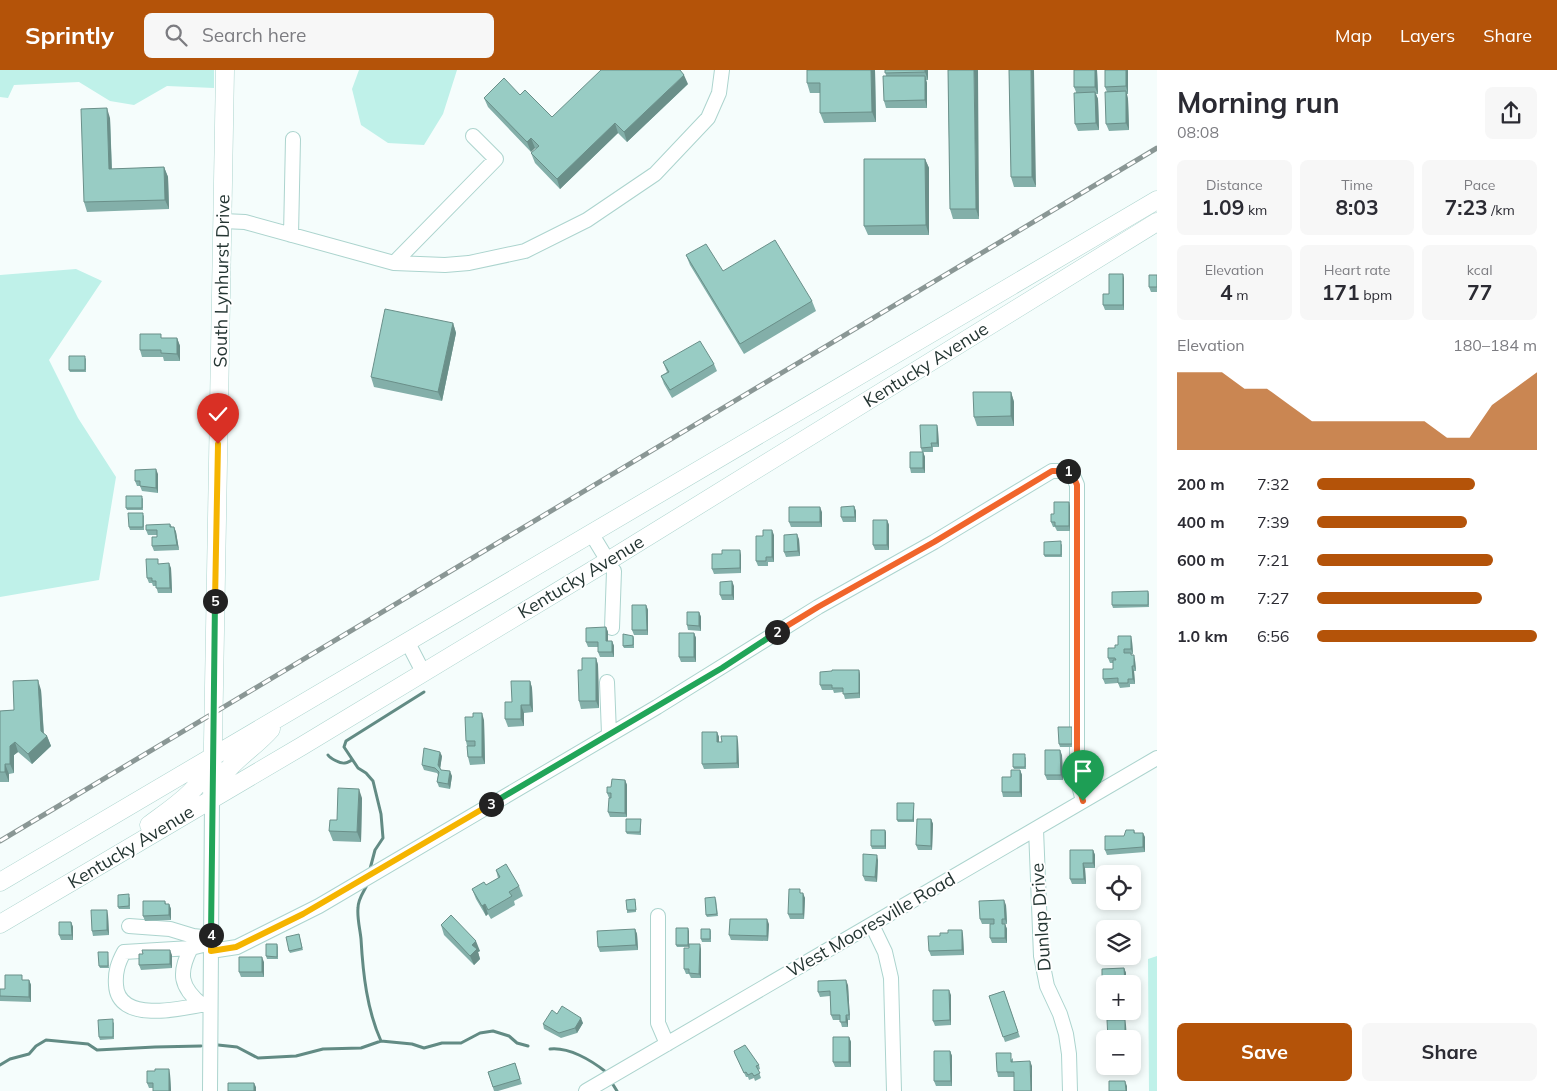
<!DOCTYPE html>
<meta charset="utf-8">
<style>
body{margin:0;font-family:Mulish,sans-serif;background:#f7f7f7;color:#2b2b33;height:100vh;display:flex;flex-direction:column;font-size:19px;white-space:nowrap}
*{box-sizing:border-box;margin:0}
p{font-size:16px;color:#7c7c81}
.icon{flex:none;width:28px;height:28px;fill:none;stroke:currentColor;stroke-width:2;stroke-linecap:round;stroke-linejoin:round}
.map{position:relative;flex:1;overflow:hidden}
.drawer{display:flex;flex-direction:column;background:#fff;width:400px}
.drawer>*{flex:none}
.controls{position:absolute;left:1096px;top:795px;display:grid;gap:10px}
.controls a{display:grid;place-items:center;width:45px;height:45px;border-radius:8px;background:#fff;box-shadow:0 2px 8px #0003;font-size:25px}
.pin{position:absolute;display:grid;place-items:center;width:42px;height:42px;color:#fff;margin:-51px -21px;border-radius:50% 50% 50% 0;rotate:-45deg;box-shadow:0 0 5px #0007}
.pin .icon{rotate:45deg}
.km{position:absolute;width:25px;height:25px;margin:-12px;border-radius:50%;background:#222;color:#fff;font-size:14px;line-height:25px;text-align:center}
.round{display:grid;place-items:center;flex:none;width:52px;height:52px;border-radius:8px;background:#f7f7f7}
.head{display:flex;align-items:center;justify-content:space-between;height:85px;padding:0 20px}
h1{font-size:28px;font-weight:700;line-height:38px}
.stats{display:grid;grid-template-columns:repeat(3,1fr);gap:8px;height:85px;padding:5px 20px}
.stats div{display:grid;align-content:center;border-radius:8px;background:#f7f7f7;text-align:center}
.stats b{font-size:21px;font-weight:700}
.stats small{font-size:14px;font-weight:400}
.stats p{font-size:14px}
.chart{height:140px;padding:10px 20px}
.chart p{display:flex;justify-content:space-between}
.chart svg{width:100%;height:90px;margin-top:5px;fill:#b45309;opacity:.7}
.primary-button{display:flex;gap:10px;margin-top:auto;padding:10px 20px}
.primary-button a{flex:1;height:58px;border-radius:8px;background:#b45309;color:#fff;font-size:20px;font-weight:700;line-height:58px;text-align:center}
.primary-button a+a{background:#f7f7f7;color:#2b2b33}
ul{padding:0 20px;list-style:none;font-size:16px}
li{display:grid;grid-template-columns:80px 60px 1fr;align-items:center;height:38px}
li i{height:12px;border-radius:6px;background:#b45309}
header{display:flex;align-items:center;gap:30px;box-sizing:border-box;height:70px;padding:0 25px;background:#b45309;color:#fff}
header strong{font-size:24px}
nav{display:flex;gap:28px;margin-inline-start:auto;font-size:18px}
.search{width:350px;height:45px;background:#f7f7f7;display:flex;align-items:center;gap:12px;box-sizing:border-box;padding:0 18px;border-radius:8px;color:#7c7c81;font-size:19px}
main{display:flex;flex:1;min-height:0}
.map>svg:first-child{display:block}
.green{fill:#bff1e9}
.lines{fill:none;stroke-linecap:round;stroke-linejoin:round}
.stream{stroke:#628b84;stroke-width:3}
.minor-casing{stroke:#acd4ce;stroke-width:16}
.major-casing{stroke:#acd4ce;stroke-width:19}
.minor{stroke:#fff;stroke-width:14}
.major{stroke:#fff;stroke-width:18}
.rail-casing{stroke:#8a9795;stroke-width:5}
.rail{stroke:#fff;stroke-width:3;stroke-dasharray:9;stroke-linecap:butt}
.wall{fill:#83afa9}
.shaded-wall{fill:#6a8f89}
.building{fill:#98ccc4;stroke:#6a8f89}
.split-1-casing{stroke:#fff;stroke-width:10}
.split-2-casing{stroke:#fff;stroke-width:10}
.split-3-casing{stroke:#fff;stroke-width:10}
.split-4-casing{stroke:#fff;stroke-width:10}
.split-5-casing{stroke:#fff;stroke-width:10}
.split-6-casing{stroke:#fff;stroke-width:10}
.split-1{stroke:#f0652b;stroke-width:6}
.split-2{stroke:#f0652b;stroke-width:6}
.split-3{stroke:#22a559;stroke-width:6}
.split-4{stroke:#f5b400;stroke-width:6}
.split-5{stroke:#22a559;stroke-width:6}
.split-6{stroke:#f5b400;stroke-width:6}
.labels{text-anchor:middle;stroke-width:4;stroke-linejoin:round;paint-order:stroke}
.street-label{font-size:18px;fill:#243532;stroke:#fff}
</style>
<header>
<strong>Sprintly</strong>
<div class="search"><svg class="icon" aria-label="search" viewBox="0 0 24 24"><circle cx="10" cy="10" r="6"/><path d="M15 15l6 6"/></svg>Search here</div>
<nav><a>Map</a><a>Layers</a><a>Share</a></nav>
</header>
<main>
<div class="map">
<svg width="1157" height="1021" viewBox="0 0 1157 1021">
<rect width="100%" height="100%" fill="#f5fdfc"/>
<!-- green -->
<path class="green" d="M0,0H214V18L167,16L134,35L110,31L79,12L14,15L8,28L0,27Z
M359,0H457L443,44L424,75L388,73L361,55L352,19Z
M76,199L102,211L49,290L78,348L116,407L99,510L0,527V205Z
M1157,886V1021H1149L1148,889Z"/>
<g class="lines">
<!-- stream -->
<path class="stream" d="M328,685C330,688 340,694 345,693C347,693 350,691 352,690
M370,799L375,780L383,768L381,744L373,711L366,703L358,698L344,677L346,671L424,622
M368,813C364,822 358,828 358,838C357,848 360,859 361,869C363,904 367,940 381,971
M218,975L237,977L258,988L296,986L323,979L361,978L381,971L412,974L424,978L442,973H461L480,963L493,961L509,966L517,973L528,976
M550,979C569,977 591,990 606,1002
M0,995L10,989L29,984L36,976L46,970L88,974L97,980L155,977L201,976
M612,1013L617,1021"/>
<!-- minor casing -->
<g class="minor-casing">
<path id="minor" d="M223,151L245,152L394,193L496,89L473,66
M291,165L293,69
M394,193L445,195L469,193L525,181L587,150L655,104L708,48L719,23L722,0
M591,463L608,491
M612,558L614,501
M407,571L423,602
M607,612L609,664
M1036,759L1041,886L1047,916L1060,944L1066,964L1069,984L1070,1021
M658,846V953L667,974
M872,855L885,882L891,908L894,1021
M129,856L170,859L193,866L211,868
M191,878C178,903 180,917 202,935
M211,881L237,877L319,836L657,637L818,537L934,472L1052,401H1068L1074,408L1077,415V708L1083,731
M210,933C186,938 118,955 116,915C115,902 118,893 124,882L191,878L211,873
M210,1021L212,729
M586,1021L1157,688"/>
</g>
<!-- major casing -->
<g class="major-casing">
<path id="major" d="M214,723C224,694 252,681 271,659
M212,729L225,0
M149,755C173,737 201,720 211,691
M0,812L1157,130
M0,854L302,676L608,491L1157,152"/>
</g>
<!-- minor -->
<use href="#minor" class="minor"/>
<!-- major -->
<use href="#major" class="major"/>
<!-- rail casing -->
<g class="rail-casing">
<path id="rail" d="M0,771L1157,78"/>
</g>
<!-- rail -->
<use href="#rail" class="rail"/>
</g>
<!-- wall -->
<path class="wall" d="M875,0L876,52L824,53L820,43V23H810L807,13Z
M885,0H928V10H926L927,13V38H886L884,31L886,6Z
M948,0L979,149H953L950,139Z
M1009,0L1036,117H1014L1011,107Z
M1097,0L1098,24H1096L1098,29L1099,60L1078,61L1075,54L1076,22L1074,17Z
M1105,0H1128V24H1127L1128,29L1129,60L1109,61L1106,54L1107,22L1105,17Z
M688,14L627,72L618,63L560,119L535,93L531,83L536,79L535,78L531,82L488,37L484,28L520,25L552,47Z
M110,48L112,99L164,97L168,107L169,139L87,142L84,132Z
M925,89L929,98V165H868L864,156Z
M686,185L723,201L812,231L816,241L744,284L690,195Z
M1123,204L1124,209V240H1105L1103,235L1109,224Z
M1157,205V222H1151L1149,217Z
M453,253L456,263L442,331L374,317L371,307Z
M163,268H177L180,276V291H164L163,287H142L140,280Z
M86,288V302H70L69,300Z
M663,292L714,294L717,301L672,328L664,314L661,306L667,302Z
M1011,322L1014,332V356H977L974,347Z
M937,355L938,360L939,377H933V382H923L925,387V403H911L910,398L922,382L921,378Z
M158,404V423L142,421L140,416H137L135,411Z
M143,428V440H127L126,438Z
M1069,432L1070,437V461H1057L1055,457H1053L1051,452L1054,444Z
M854,436L856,441V452H843L841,447Z
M822,442V457H791L789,452Z
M144,445V460H130L129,457Z
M887,450L889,455V480H875L873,475Z
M170,454L172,457H174L176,462L179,480L154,481L152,476L157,467V465H148L146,460Z
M774,465V492H768V496H758L756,491L763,466Z
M799,469L800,486L786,487L784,482Z
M1062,474V487H1045L1044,485Z
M741,485V503L714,504L712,499Z
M160,494L171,498L172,523H158L156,516H153L152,513H149L147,508Z
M734,516V530H722L720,525Z
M1148,521L1149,524V537L1113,538L1112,535Z
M646,535L648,540V565H634L632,560Z
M699,542L701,547V561L688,560L687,555Z
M606,557L608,562V571H612L614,576V587H600L598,582V577H588L586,572Z
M694,563L696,568V592H681L679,587Z
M633,566L634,568V578H624L623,576Z
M1132,571L1133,584H1131L1135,590L1136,601H1134L1135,614H1130V617L1120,618L1118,613L1105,614L1103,609L1113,599V593H1110L1108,588L1115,578L1118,575Z
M596,588L598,595L599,638L581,639L579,631Z
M859,600L860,605V628L845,629L843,622L834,623L833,620H822L820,615Z
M530,611L532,618L533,642L524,643V656L508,657L505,649L512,632Z
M41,620L44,664L47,666L51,676L32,694L18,682L14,685V703L9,704V712H0V641L14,640Z
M484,650L485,694L470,695L468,687L467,676L466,671Z
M1073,659V677H1060L1059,674Z
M717,662L719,667V672L738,671L739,698L704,699L702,694Z
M1062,685L1063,710H1047L1045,705Z
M442,686L440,698L441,700L452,706L450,719L439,717L437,712L438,705L437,703L424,700L422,695Z
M1026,687V699H1014L1013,697Z
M1020,700L1022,705V727H1003L1002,722L1011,707Z
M625,710L627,715V747H610L608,742L611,728H609L607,723L611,717Z
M362,728L361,772L333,771L329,761L337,750Z
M914,735V752H898L897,750Z
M641,749V765L627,764L626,762Z
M931,749L933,754L932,780H918L916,775Z
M1134,760L1135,763L1145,767V782L1107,785L1105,780Z
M886,762V779H872L871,776Z
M1093,780L1095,785V798H1085L1086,814H1072L1070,809Z
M878,790L877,812L865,811L863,806Z
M496,800L519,816L523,826L514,831L515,835L491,849L488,844L486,846L476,829L472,819L486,815L498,808Z
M801,823L805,828L804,849H790L788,844Z
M130,827V839H119L118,837Z
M716,829L718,846L707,847L706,845Z
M165,831L166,834H169L171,839V850L145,851L143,846Z
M636,832V842L627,843V840Z
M1006,835L1007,854H1005L1007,859V873H992L990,868L994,854H982L980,849Z
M108,845L109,865L93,866L92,861Z
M71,852L73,857V870H61L59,865Z
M769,854L768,871L731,870L729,865Z
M441,855L480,881L478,882L480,889L474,895L444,865Z
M635,859L637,864L638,880L600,882L598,877Z
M710,859L711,861V872H702L701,869Z
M962,860L963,865L964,885L931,886L929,881L940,866L948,863Z
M689,861V877H677L676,875Z
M299,864L303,880L290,883L289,881Z
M277,874L278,877V889H267L266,886Z
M701,879V908H691L689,904H686L684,899Z
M108,882V884L109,898H100L99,896Z
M143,884L172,885V898L141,900L139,895Z
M264,892V907H241L239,902Z
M1124,898L1126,903V914H1105V926H1104L1102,921V899Z
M23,910H29L31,915V932L0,931V919H5Z
M848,915L850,950H848V957H842L840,950H833L831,945L830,926L820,927L818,922Z
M1004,921L1020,967L1005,972L989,926Z
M951,925V955L935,956L933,951Z
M557,944L583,953L577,963L561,968L544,959L543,954Z
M114,952V969L100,970L99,967Z
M849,967L851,972V997H835L833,992Z
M950,981L952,986V1016H936L934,1011Z
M735,984L759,995L760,999L758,1000L761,1008L755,1011L754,1008L749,1010L748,1007H746Z
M1013,988V992L1032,996L1014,1007H998L997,1002Z
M515,993L522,1014L498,1021H494L488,1002Z
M170,1004L171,1021H153V1018H149L147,1013Z"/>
<!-- shaded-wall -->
<path class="shaded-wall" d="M871,0H875L876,52L872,42Z
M925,0H928V10L925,2Z
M974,0H978L979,149L976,139Z
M1031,0H1034L1036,117L1032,107Z
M1095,0H1097L1098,24L1095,17Z
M1126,0H1128V24L1126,16Z
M684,5L688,14L627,72L624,62Z
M925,6L927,13V38L925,30Z
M1126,21L1128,29L1129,60L1126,53Z
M1095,22L1098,29L1099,60L1096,53Z
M107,38L110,48L112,108L109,99Z
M615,53L618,63L560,119L557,109Z
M531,68L535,78L531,82L527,72Z
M925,89L929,98V165L926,155Z
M164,97L168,107L169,139L165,130Z
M1123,204L1124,209V240L1123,235Z
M453,253L456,263L442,331L438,322Z
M177,268L180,276V291L177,284Z
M1011,322L1014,332V356L1011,346Z
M937,355L938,360L939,377L937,373Z
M923,382L925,387V403L923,398Z
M156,399L158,404V423L156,418Z
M1069,432L1070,437V461L1069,456Z
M854,436L856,441V452L855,447Z
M820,437L822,442V457L820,452Z
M887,450L889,455V480L887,475Z
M174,457L176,462L179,480L177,475Z
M772,460L774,465V492L772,487Z
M797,464L799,469L800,486L798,481Z
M740,480L741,485V503L740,498Z
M169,493L171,498L172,523L170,518Z
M732,511L734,516V530L732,525Z
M646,535L648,540V565L647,560Z
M699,542L701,547V561L699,556Z
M606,557L608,562V576L606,571Z
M694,563L696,568V592L694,587Z
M1131,566L1132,571L1133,584L1131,579Z
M612,571L614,576V587L612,582Z
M1134,585L1135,590L1136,601L1134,596Z
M596,588L598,595L599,638L596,631Z
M1132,596L1134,601L1135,614L1133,609Z
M859,600L860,605V628L859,623Z
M38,610L41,620L44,669L47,666L51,676L32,694L28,684L41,661Z
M530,611L532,618L533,642L530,635Z
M521,635L524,643V656L521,649Z
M482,643L484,650L485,694L482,687Z
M1072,657L1073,659V677L1072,674Z
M717,662L719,667V677L717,672Z
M737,666L738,671L739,698L737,693Z
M15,672L18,682L14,685V703L10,694V676Z
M1060,680L1062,685L1063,710L1061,705Z
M440,682L442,686L440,700L438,695Z
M5,694L9,704V712L5,702Z
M1020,700L1022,705V727L1020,722Z
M450,701L452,706L450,719L448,714Z
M625,710L627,715V747L625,743Z
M359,719L362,728L361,772L357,762Z
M914,733V752L913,750Z
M931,749L933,754L932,780L931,776Z
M885,760L886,762V779L885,776Z
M1143,763L1145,767V782L1143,777Z
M1093,780L1095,785V798L1093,793Z
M877,785L878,790L877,812L875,807Z
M1083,793L1085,798L1086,814L1084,809Z
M803,823L805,828L804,849L803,844Z
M1004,830L1006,835L1007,854L1005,849Z
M169,834L171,839V850L169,845Z
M485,834L488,844L486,846L482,836Z
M107,840L108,845L109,865L107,860Z
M767,849L769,854L768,871L767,866Z
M71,852L73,857V870L72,865Z
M1005,854L1007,859V873L1005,868Z
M688,858L689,861V877L688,875Z
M635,859L637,864L638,880L636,875Z
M962,860L963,865L964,885L962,880Z
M476,871L480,881L478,882L480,889L474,895L470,886L472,875Z
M700,874L701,879V908L699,904Z
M170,880L172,885V898L170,894Z
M262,887L264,892V907L262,902Z
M1124,898L1126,903V914H1125Z
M29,910L31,915V932L29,927Z
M846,910L848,915L850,950L849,945Z
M949,920L951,925V955L950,950Z
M846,945L848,950V957L846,952Z
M581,948L583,953L577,963L575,958Z
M1125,950L1126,955L1127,969H1125Z
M849,967L851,972V997L849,992Z
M950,981L952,986V1016L951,1011Z
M1030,991L1032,996V1021H1031Z
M169,999L170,1004L171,1021H169Z
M1125,1011L1127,1016V1021H1126Z
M254,1013L256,1017V1021H254Z"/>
<!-- building -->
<path class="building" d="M601,0H680L684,5L624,62L615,53L557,109L531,83L539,76L531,68L527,72L484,28L504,8L520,25L525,20L552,47Z
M807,0H871L872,42L820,43V13H807Z
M885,0H925V2L885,3Z
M948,0H974L976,139H950Z
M1009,0H1031L1032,107H1011Z
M1074,0H1095V17H1074Z
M1105,0H1126V16L1105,17Z
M883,6H925V30L884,31Z
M1126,21V53L1106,54L1105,22Z
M1095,22L1096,53L1075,54L1074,23Z
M107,38L109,99L164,97L165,130L84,132L81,39Z
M864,89H925L926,155L864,156Z
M775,170L812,231L740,274L686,185L706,174L723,201Z
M1109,204H1123V235H1103V224H1109Z
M1149,205H1157V217H1149Z
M385,239L453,253L438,322L371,307Z
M140,264H161V268H177V284L161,283V280H140Z
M700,271L714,294L670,320L661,306L669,302L663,292Z
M69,286H85V300H69Z
M973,322H1011V346L974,347Z
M920,355H937V373H931L932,377L921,378Z
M910,382H923V398H910Z
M156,399V418L140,416V411H135V400Z
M126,426H142V438H126Z
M1054,432H1069V456H1055V452H1051V444H1054Z
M854,436L855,447H841V437Z
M789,437H820V452H789Z
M128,443H143V457H129Z
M873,450H887V475H873Z
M170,454V457H174L177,475L152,476V467H157V460H146V455Z
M763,460H772V487H766V491H756V466H763Z
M797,464L798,481L784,482V465Z
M1061,471V485H1044V472Z
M722,480H740V498L712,499V484H722Z
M146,489H158V494L169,493L170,518H156V511H152V508H147Z
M732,511V525H720V512Z
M1148,521V535H1112V522Z
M632,535H646L647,560H632Z
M687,542H699V556L687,555Z
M606,557V571H612V582H598V572H586V558Z
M679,563H694V587H679Z
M623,564L633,566V575L623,576Z
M1118,566H1131V579H1124V583H1131V585H1134V596H1132L1133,609H1128V613H1118V608L1103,609V599H1113V590H1116L1115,588H1108V578H1115V575H1118Z
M582,588H596V631H579L578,600H582Z
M832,600H859V623L843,624V618H832V615H820V602L832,601Z
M38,610L41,661L47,666L28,684L15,672L10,676V694H5V702H0V641L14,640L13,611Z
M511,611H530V635H521V649H505V632H512Z
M473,643H482V687H468L467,676H475V671H466L465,647H473Z
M1058,657H1072V674H1059Z
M702,662H717V672H722L721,666H737V693L702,694Z
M424,678L440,682L438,695L441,700L450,701L448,714L437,712L439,702L435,698L422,695Z
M1045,680H1060L1061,705H1045Z
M1013,684H1025V697H1013Z
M1011,700H1020V722H1002V707H1011Z
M612,709L625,710V743L608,742L609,728H611V723H607V717H611Z
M338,718L359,719L357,762L329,761L330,750H337Z
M897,733H914L913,750H897Z
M626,749H641L640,762H626Z
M917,749H931V776L916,775Z
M871,760H885V776H871Z
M1126,760H1134V763H1143V777L1105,780V766H1124Z
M1070,780H1093V793H1083L1084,809H1070Z
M863,784L877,785L875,807L863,806Z
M506,794L519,816L509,822L512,826L488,840L485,834L482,836L472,819L484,812L486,815L500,807L496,800Z
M789,819H800V823H803V844H788Z
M129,824V836L118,837V825Z
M715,827L717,844L706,845L705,828Z
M635,829L636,840H627L626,830Z
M1004,830L1005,849H1002V854H1005V868H990V854H994V849H980L979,831Z
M143,831H165V834H169V845L143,846Z
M91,840H107V860L92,861Z
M451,845L476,871L472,875L477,879L470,886L441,855Z
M730,849H767V866L729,865Z
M59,852H71L72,865H59Z
M676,858H688V875H676Z
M635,859L636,875L598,877L597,861Z
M701,859H710V869H701Z
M948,860H962V880L929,881L928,866H940V863H948Z
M299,864L302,878L289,881L286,867Z
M266,874H277V887L266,886Z
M689,874H700L699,904L689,903V899H684V878H689Z
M142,880H170V894L139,895V884H143Z
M98,882H108V896H99Z
M239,887H262V902H239Z
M1124,898L1125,914H1105V921H1102V899Z
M5,905H22V910H29V927L0,926V919H5Z
M846,910L849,945H846V952H840V945H831L830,921L818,922V911Z
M933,920H949L950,950L933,951Z
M1004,921L1018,962L1003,967L989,926Z
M562,936L581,948L575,958L559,963L543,954L552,940L557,944Z
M113,949V967H99L98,950Z
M1107,950H1125V969H1108Z
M833,967H849V992H833Z
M745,975L759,995L756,996L760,1003L754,1006L752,1003L748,1005L746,1002L744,1003L735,984L734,981Z
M934,981H950L951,1011H934Z
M996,983H1011V992L1030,991L1031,1021H1014V1002H997Z
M515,993L520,1009L493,1017L488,1002Z
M155,999H169V1021H153V1013H147V1001H155Z
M1109,1011H1125L1126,1021H1109Z
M228,1013H254V1021H228Z"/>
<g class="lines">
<!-- split-1 casing -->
<g class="split-1-casing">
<path id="split-1" d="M1068,401L1074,408L1077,415V708L1083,731"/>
</g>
<!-- split-2 casing -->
<g class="split-2-casing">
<path id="split-2" d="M777,562L818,537L934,472L1052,401H1068"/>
</g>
<!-- split-3 casing -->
<g class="split-3-casing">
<path id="split-3" d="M491,734L722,598L777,562"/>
</g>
<!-- split-4 casing -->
<g class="split-4-casing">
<path id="split-4" d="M211,865V881L236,877L303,844L491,734"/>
</g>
<!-- split-5 casing -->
<g class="split-5-casing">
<path id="split-5" d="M211,865L215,531"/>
</g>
<!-- split-6 casing -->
<g class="split-6-casing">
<path id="split-6" d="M215,531L218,374"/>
</g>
<!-- split-1 -->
<use href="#split-1" class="split-1"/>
<!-- split-2 -->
<use href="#split-2" class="split-2"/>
<!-- split-3 -->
<use href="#split-3" class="split-3"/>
<!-- split-4 -->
<use href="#split-4" class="split-4"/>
<!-- split-5 -->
<use href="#split-5" class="split-5"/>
<!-- split-6 -->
<use href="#split-6" class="split-6"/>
</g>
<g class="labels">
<!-- street labels -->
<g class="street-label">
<text transform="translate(222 211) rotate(-89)" y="6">South Lynhurst Drive</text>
<text transform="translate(926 295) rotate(-32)" y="6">Kentucky Avenue</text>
<text transform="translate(581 507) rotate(-31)" y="6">Kentucky Avenue</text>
<text transform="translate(131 777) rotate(-31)" y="6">Kentucky Avenue</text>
<text transform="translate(1041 847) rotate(-94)" y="6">Dunlap Drive</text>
<text transform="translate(871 855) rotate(-30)" y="6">West Mooresville Road</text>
</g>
</g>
</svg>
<div class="controls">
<a><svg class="icon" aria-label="locate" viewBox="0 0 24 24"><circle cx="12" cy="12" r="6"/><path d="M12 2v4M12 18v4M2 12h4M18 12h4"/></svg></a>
<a><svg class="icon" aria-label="layers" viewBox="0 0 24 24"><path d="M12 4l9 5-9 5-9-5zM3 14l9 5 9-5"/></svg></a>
<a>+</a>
<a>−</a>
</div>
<div class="pin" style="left:1083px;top:731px;background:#1e9e55"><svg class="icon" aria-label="arrive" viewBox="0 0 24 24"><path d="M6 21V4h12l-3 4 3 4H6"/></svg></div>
<div class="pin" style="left:218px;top:374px;background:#d93025"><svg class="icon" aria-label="check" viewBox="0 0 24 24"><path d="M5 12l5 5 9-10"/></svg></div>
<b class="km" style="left:1068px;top:401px">1</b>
<b class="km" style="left:777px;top:562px">2</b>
<b class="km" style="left:491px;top:734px">3</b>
<b class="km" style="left:211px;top:865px">4</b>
<b class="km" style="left:215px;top:531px">5</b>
</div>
<section class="drawer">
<div class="head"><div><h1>Morning run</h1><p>08:08</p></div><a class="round"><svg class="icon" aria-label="share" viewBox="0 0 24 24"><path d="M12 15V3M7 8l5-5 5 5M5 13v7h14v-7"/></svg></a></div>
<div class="stats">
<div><p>Distance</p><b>1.09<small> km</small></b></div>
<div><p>Time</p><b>8:03</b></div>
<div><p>Pace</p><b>7:23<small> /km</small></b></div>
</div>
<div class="stats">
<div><p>Elevation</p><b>4<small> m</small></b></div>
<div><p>Heart rate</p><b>171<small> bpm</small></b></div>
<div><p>kcal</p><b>77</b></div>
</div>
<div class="chart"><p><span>Elevation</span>180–184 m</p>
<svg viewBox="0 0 160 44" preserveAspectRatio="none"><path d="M0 44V6L10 6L20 6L30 14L40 14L50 22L60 30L70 30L80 30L90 30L100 30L110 30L120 38L130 38L140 22L150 14L160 6V44z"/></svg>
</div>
<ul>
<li><b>200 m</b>7:32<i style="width:72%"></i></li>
<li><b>400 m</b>7:39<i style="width:68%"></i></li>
<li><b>600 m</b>7:21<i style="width:80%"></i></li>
<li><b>800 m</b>7:27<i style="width:75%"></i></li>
<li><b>1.0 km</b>6:56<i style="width:100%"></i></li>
</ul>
<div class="primary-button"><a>Save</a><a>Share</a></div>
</section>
</main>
